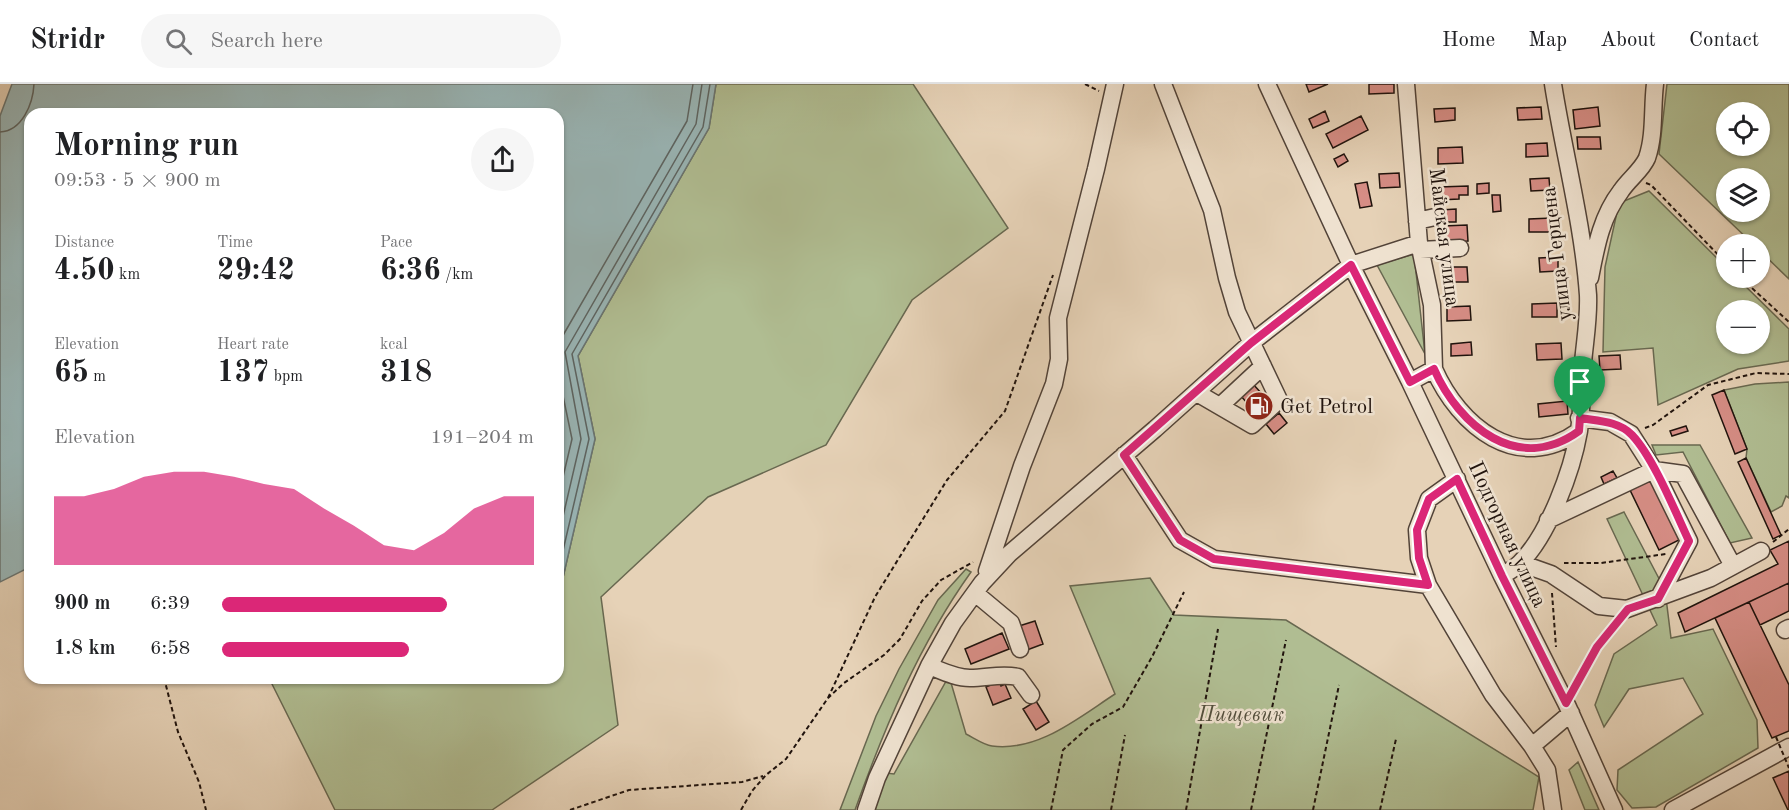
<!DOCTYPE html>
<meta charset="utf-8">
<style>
body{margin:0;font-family:"Old Standard TT",serif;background:#f6f6f6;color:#202124;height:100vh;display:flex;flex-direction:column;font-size:22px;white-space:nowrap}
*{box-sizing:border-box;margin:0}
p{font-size:20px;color:#757577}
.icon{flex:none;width:33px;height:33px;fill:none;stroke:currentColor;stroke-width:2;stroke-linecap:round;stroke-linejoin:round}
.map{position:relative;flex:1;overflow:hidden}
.sheet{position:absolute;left:24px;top:24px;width:540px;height:576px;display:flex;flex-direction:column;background:#fff;border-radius:18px;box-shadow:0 2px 4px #0004}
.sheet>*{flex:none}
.controls{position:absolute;left:1716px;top:18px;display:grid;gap:12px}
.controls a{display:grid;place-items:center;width:54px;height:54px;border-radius:50%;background:#fff;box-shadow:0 2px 4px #0004;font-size:30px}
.pin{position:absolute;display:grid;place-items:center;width:51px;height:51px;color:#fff;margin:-62px -26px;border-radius:50% 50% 50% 0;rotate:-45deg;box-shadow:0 0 6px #0007}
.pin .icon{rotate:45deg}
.round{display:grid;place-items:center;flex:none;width:63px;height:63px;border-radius:32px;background:#f6f6f6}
.headline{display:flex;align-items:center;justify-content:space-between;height:102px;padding:0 30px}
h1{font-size:33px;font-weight:800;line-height:45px}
.metrics{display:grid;grid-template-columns:repeat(3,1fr);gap:9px;height:102px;padding:6px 30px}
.metrics div{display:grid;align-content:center}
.metrics b{font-size:30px;font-weight:800}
.metrics small{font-size:16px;font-weight:400}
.metrics p{font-size:16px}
.chart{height:168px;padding:12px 30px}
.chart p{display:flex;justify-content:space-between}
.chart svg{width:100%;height:108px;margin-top:6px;fill:#db2777;opacity:.7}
ul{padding:0 30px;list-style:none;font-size:20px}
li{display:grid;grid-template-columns:96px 72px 1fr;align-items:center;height:45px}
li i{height:15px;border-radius:8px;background:#db2777}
header{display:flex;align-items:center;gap:36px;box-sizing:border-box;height:84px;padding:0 30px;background:#fff;border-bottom:2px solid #e0e0e0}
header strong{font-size:28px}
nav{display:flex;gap:33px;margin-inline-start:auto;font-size:21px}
.search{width:420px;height:54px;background:#f6f6f6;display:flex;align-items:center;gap:15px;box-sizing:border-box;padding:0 21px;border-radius:33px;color:#757577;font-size:22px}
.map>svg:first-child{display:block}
.green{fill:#b0bd92;stroke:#686850;stroke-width:1.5;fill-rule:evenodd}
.water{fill:#99b6b7;stroke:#697573;stroke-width:1.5}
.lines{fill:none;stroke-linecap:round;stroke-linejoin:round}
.shore{stroke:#5c6462;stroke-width:1.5}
.building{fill:#d68d85;stroke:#20130d;stroke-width:1.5}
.minor-casing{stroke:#524338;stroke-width:19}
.path{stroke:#20130d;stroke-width:2;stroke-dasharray:4.5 3;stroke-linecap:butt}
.minor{stroke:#efe2d0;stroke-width:16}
.path-bridge{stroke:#20130d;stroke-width:2;stroke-dasharray:4.5 3;stroke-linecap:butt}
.route-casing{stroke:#fff;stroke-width:12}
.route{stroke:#db2777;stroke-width:8}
.labels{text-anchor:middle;stroke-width:5;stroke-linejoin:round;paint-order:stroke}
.street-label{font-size:21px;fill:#20130d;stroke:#efe2d0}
.poi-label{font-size:21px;fill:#20130d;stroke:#efe2d0;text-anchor:start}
.park-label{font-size:21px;font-style:italic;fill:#524e3c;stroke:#efe2d0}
</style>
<header>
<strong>Stridr</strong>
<div class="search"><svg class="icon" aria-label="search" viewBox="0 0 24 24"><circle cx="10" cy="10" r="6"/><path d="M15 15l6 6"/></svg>Search here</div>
<nav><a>Home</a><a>Map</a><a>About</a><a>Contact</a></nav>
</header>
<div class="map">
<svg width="1789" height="726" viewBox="0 0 1789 726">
<rect width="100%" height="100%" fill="#e6d2b7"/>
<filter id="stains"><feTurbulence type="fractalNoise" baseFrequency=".00333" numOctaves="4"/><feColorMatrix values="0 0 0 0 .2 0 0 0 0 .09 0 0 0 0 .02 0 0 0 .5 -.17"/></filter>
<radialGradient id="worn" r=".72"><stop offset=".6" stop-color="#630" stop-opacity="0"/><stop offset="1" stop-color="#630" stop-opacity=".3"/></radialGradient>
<!-- green -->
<path class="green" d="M716,0H913L1008,144L912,216L826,361L708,413L601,513L618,641L492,726H335L269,594H558V515L595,355L578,272L709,44Z
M1667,0H1789V195L1760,167V160H1753L1659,70ZM1726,28H1760V62H1726ZM1726,94H1760V128H1726Z
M1649,107L1726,183V194H1737L1789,245V277L1738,285L1658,321L1653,264L1603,268L1605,183L1619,119ZM1726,226H1760V260H1726Z
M1414,170L1425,270L1377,181Z
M1789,298V414L1786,412L1782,422L1771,428L1746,374L1747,365L1724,306L1755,300Z
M1652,361H1700L1752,454L1730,459L1683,368L1656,371Z
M1624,428L1665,506L1671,554L1713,545L1757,636L1758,664L1656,723L1632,724L1617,706L1618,686L1703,630L1683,594L1629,605L1604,643L1595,621L1614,570L1657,541L1607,435Z
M966,485L971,488C919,561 885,642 855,726H840L876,632L899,585L938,516Z
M1150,494L1174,531L1286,536L1539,693L1533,726H875L886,689L894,690L949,592L966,650C974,654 984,661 992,662C1038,668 1078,634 1115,610L1070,502Z
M1578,678L1599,726H1585L1569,686Z"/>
<!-- water -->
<path class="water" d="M12,0H716L709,44L578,272L595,355L558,515V30H30V483L0,498V32Z"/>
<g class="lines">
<!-- shore -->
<path class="shore" d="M0,48C22,47 33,20 34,0
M558,260L687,37L693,0
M558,288L572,355L558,414
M558,454L581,355L565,268L696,40L702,0
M558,488L589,355L572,270L703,43L710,0"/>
</g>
<!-- building -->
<path class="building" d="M1306,0H1328L1309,8Z
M1369,0H1394V9L1369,10Z
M1541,23L1542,35L1518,36L1517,24Z
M1598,23L1600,42L1575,45L1573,26Z
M1455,24V36L1435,38L1434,25Z
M1325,27L1329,37L1313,44L1309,35Z
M1361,32L1368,46L1333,64L1326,50Z
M1577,53H1600L1601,65H1578Z
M1547,59L1548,72L1526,73V60Z
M1462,63L1463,79L1438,80V64Z
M1344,70L1348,77L1338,83L1334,75Z
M1399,89L1400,103L1380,104L1379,90Z
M1549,94L1550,106L1531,107L1530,95Z
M1367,98L1372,122L1360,124L1355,100Z
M1489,99V109L1477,110V100Z
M1468,102V111H1459V115L1439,116V103Z
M1492,111H1500L1501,127L1493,128Z
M1456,125V138H1441V126Z
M1552,134L1553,148H1529V135Z
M1467,141L1468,157L1443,158V142Z
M1558,173V187L1540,188L1539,174Z
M1446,183H1467L1468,198H1447Z
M1557,219V233H1532V220Z
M1470,222L1471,236L1447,237V223Z
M1471,258L1472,271L1451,272V260Z
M1561,259L1562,275L1537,276L1536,260Z
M1620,271L1621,285L1600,286L1599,272Z
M1253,300L1279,329L1266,340L1240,311Z
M1724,306L1747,365L1735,370L1712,311Z
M1567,317L1568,330L1539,333L1538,320Z
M1279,329L1287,339L1274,350L1266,340Z
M1686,342L1688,347L1672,352L1670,347Z
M1746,374L1781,451L1773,455L1738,378Z
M1613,387L1617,394L1604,400L1601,393Z
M1652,396L1681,455L1659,466L1630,406Z
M1789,457V499L1685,548L1678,529L1778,480L1770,466Z
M1789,499V527L1760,541L1749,518Z
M1749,518L1789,601V647L1772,654L1715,534Z
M1035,537L1043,560L1027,566L1019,542Z
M1002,549L1009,565L971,580L965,565Z
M999,597L1001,602L1005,600L1011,614L993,621L986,603Z
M1036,617L1049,638L1036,646L1023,625Z
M1789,687V726H1788L1773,694Z"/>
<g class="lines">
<!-- minor casing -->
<g class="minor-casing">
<path id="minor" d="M1163,0L1212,126L1227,194L1237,228L1279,316L1252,341L1197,309
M1267,0L1351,181L1410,298L1502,492L1567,621L1614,726
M1406,0L1419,159L1432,221L1434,285L1410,298
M1417,137L1435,133
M1420,166L1460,164
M1590,194C1596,163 1601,133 1621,107C1628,96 1642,86 1647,74C1655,51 1652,24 1655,0
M1434,285C1459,342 1518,391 1579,347
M1220,322L1263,282
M1579,334L1610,338L1631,350L1654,386L1683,390L1733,482
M1124,371L1180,456L1214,475L1428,501
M1457,395L1429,415L1417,446L1419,474L1428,501L1493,611L1532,662L1547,686L1553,726
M1548,436L1654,386L1689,457L1658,515
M1520,479L1551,490L1599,522L1627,525L1711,494L1761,467
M987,487L1022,382L1054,300L1059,275L1058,234L1096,85L1115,0
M1502,492C1508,488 1515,484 1520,479C1549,450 1572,387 1579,347C1582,325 1582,301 1583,279C1585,256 1589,234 1588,211C1583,140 1564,70 1553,0
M975,509L1011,539L1020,565
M1785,546L1789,544
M929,582C942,587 956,594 970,594C987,594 1002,589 1018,593L1031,611
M1532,662L1571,629
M866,726L877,694L929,582L953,539L982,499L1009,470L1155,345L1251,259L1351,181L1419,159
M1673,726L1789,663"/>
</g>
<!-- path -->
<path class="path" d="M1085,0L1099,7
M1646,99L1651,101L1726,179
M1741,194L1789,238
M1645,344L1653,341L1708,301L1756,289L1789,290
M1773,458L1789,445
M1564,479H1601L1666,470
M1552,509L1556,563
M164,594L178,648L199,698L206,726
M1575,603L1597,563L1617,538
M828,614L875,513L947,396L1005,327L1053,191
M570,726L629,706L742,698L763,692
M741,726L752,707L766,691L786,675L828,614L844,599L884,571L900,555L922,517L941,496L973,478
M1051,726L1063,666L1092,640L1123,623L1152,573L1184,508
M1111,726L1125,651
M1186,726L1218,545
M1251,726L1286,556
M1313,726L1339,601
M1380,726L1396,655"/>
<!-- minor -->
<use href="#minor" class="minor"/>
<!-- path-bridge -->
<path class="path-bridge" d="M1776,653L1789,684"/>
</g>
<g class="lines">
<!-- route casing -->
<g class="route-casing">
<path id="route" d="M1351,181L1410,298L1434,285C1459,342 1518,391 1579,347L1580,334C1597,337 1619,337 1632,351C1653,373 1675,427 1689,457L1658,515L1628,525L1597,563L1566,619L1502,492L1457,395L1429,415L1417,446L1419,474L1428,501L1214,475L1180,456L1124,371L1251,259Z"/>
</g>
<!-- route -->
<use href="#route" class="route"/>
</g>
<!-- icons -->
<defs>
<g id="fuel-disc" transform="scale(1.5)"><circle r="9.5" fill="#8f2418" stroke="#efe2d0"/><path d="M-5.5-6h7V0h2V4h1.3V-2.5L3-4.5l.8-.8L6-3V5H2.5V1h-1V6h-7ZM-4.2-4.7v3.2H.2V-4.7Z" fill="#fff"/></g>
</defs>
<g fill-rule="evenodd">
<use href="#fuel-disc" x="1259" y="322"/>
</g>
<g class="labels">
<!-- street labels -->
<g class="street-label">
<text transform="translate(1445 153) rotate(83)" y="7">Майская улица</text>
<text transform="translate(1556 170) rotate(-97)" y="7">улица Герцена</text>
<text transform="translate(1508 450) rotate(65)" y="7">Подгорная улица</text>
</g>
<!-- poi labels -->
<g class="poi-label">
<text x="1280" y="329">Get Petrol</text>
</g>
<!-- park labels -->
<g class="park-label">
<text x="1241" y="637">Пищевик</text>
</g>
</g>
<rect width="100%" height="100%" filter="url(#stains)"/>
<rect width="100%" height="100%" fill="url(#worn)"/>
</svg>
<div class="controls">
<a><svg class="icon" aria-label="locate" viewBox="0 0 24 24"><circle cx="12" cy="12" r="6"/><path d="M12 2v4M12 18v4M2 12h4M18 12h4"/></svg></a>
<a><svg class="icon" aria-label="layers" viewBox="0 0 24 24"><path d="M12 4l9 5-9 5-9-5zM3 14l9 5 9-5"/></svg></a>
<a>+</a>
<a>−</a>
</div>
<div class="pin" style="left:1580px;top:334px;background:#1e9e55"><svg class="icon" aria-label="arrive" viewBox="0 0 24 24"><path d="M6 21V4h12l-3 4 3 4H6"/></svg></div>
<section class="sheet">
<div class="headline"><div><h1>Morning run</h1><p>09:53 · 5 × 900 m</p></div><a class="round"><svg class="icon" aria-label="share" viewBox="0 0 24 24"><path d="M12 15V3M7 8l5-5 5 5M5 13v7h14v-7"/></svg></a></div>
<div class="metrics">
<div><p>Distance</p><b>4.50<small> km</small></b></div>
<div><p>Time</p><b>29:42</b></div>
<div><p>Pace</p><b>6:36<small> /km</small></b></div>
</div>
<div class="metrics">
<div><p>Elevation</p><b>65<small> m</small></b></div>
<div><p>Heart rate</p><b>137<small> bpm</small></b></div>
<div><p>kcal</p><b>318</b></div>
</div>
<div class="chart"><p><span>Elevation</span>191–204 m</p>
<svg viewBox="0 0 160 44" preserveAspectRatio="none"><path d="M0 44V16L10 16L20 13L30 8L40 6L50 6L60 8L70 11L80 13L90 21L100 28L110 36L120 38L130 31L140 21L150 16L160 16V44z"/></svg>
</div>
<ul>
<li><b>900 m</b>6:39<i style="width:72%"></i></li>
<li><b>1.8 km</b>6:58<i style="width:60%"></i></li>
</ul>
</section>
</div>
